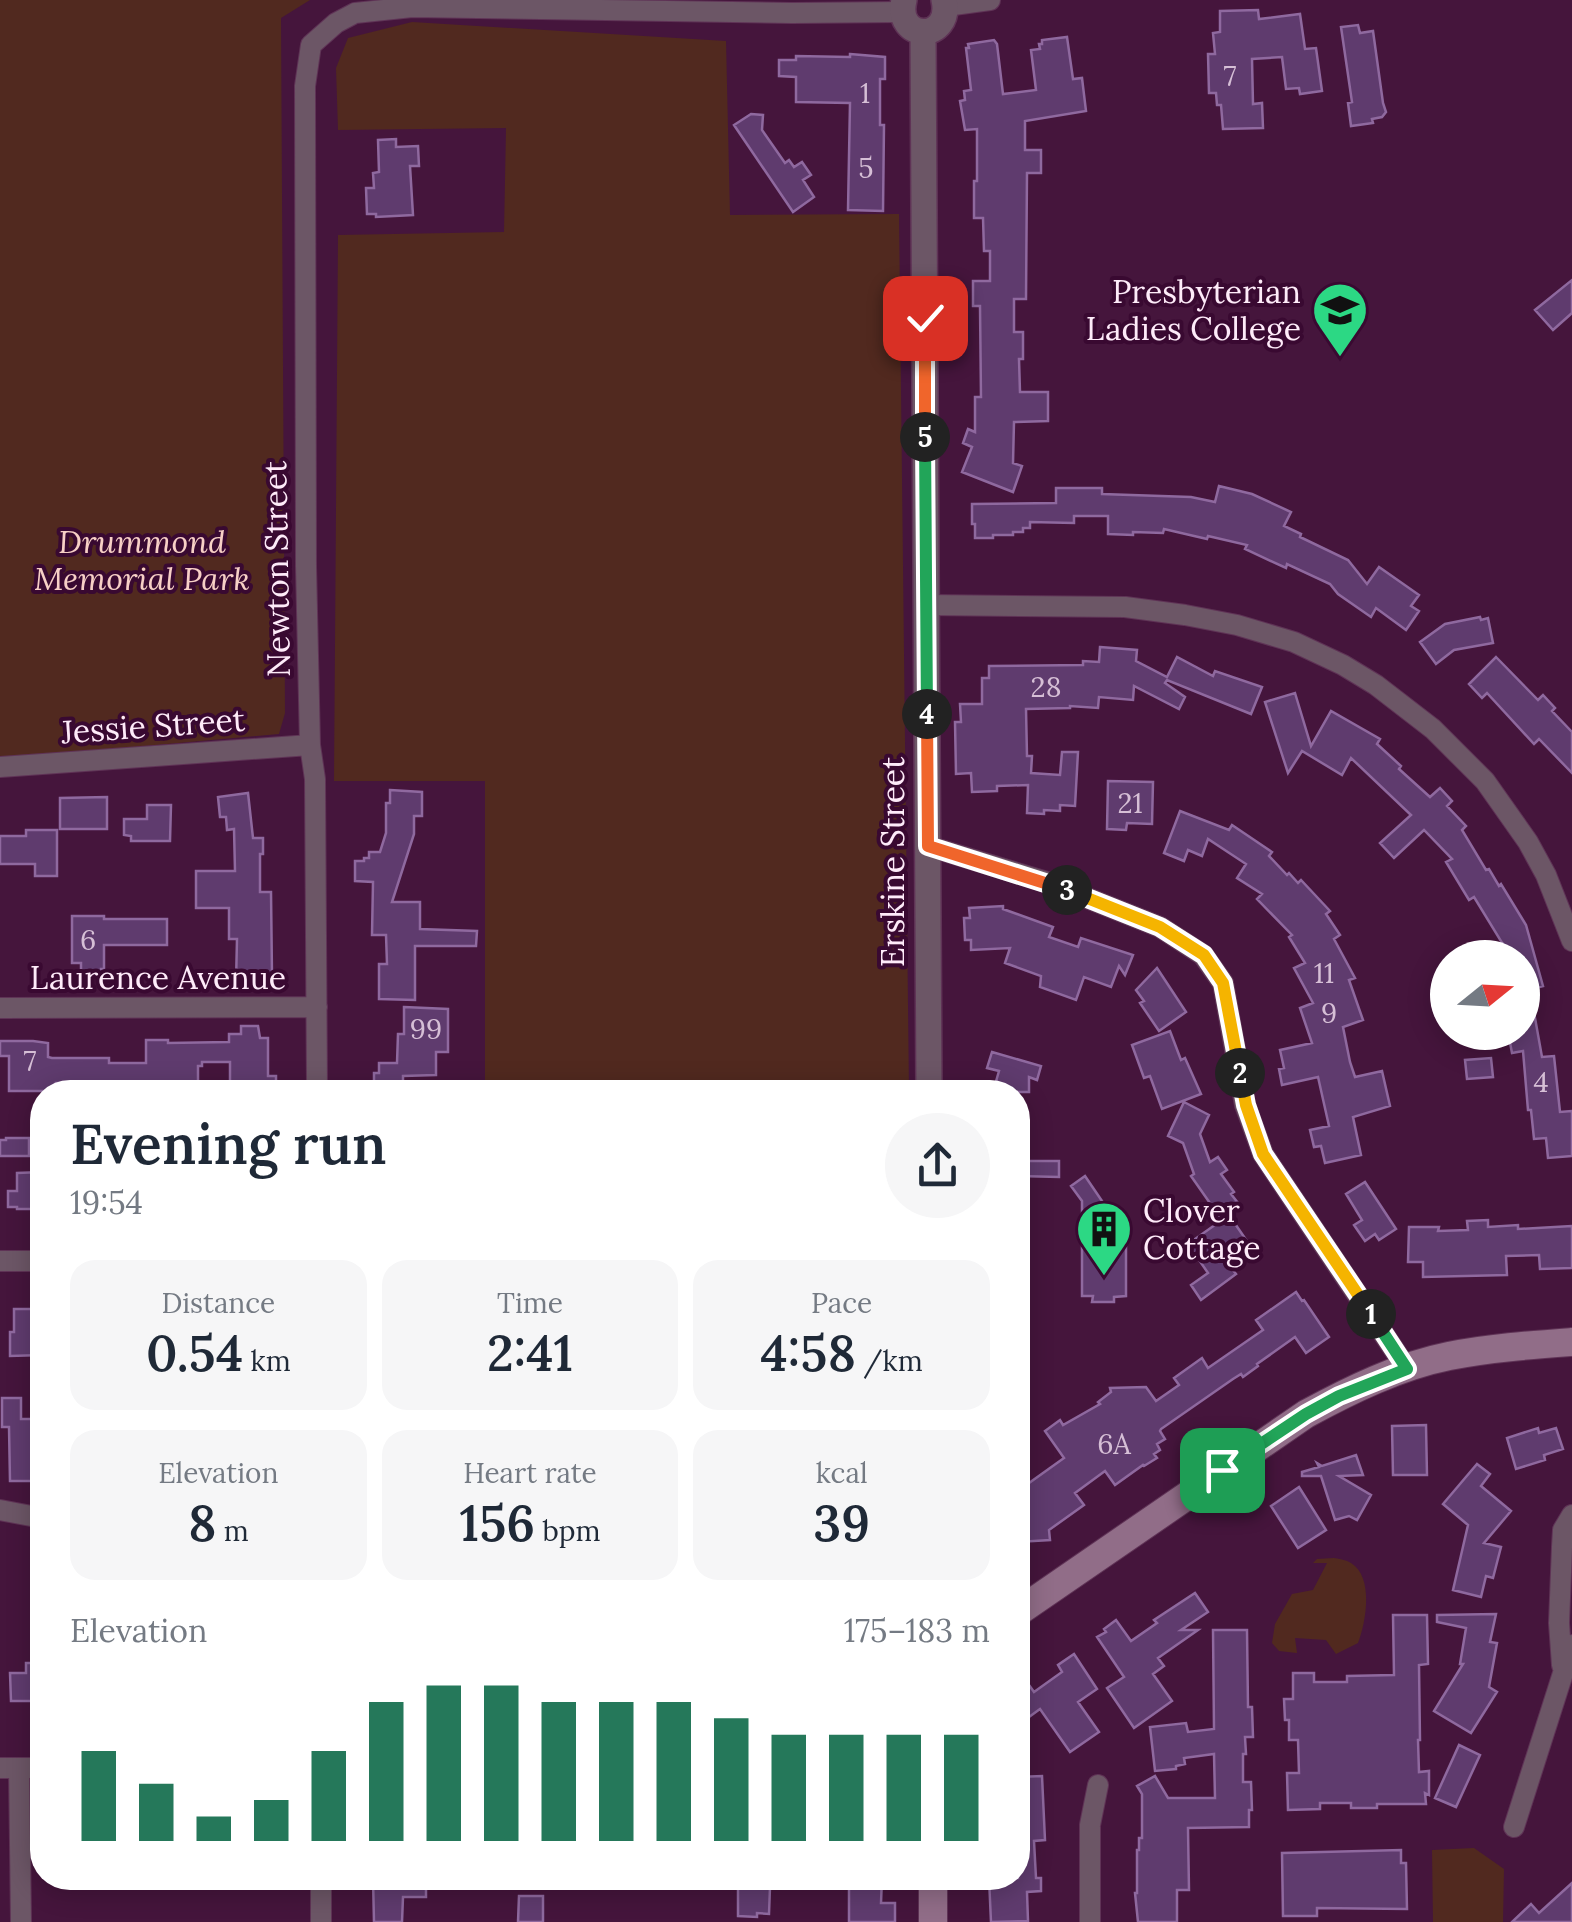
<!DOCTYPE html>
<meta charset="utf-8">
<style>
body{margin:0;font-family:Lora,serif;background:#f6f6f7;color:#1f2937;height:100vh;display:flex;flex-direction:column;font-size:38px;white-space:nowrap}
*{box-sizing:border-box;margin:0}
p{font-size:32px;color:#747a83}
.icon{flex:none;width:55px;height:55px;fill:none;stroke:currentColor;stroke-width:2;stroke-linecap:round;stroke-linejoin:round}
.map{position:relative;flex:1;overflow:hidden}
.sheet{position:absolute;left:30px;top:1080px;width:1000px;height:810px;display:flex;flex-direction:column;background:#fff;border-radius:40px;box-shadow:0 5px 25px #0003}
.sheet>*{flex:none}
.needle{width:65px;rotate:72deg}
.tools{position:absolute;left:1430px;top:940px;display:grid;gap:20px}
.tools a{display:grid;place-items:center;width:110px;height:110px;border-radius:50%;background:#fff;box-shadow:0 5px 25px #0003;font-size:50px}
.pin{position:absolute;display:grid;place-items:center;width:85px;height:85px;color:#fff;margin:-42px;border-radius:20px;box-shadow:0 5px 15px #0006}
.km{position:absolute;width:50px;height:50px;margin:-25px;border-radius:50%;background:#222;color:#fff;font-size:28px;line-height:50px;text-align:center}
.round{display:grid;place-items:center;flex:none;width:105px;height:105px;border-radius:52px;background:#f6f6f7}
.head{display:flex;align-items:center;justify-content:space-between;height:170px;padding:0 40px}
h1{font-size:55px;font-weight:600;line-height:75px}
.metrics{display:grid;grid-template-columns:repeat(3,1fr);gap:15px;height:170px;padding:10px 40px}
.metrics div{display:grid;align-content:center;border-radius:25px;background:#f6f6f7;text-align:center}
.metrics b{font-size:50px;font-weight:600}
.metrics small{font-size:28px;font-weight:400}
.metrics p{font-size:28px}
.chart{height:280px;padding:20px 40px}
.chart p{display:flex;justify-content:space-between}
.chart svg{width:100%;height:180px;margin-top:10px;stroke:#25785a;stroke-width:6}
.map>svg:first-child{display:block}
.green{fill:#51291f}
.building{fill:#5f3b6e;stroke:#8f699f;stroke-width:2.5}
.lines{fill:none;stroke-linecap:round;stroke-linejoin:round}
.minor-casing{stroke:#5f3356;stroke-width:22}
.tertiary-casing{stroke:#5f3356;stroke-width:28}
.secondary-casing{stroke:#5f3356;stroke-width:30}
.minor{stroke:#6c5666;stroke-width:20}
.tertiary{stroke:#6c5666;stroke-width:25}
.secondary{stroke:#916d88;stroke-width:28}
.split-1-casing{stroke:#fff;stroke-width:20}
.split-2-casing{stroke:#fff;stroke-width:20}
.split-3-casing{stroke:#fff;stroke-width:20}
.split-4-casing{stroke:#fff;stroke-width:20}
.split-5-casing{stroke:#fff;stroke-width:20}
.split-6-casing{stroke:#fff;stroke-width:20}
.split-1{stroke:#22a559;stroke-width:12}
.split-2{stroke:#f5b400;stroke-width:12}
.split-3{stroke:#f5b400;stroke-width:12}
.split-4{stroke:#f0652b;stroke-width:12}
.split-5{stroke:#22a559;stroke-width:12}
.split-6{stroke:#f0652b;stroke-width:12}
.labels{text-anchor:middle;stroke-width:8;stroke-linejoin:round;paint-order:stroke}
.number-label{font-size:28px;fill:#d6bfd6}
.poi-label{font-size:32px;fill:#feebf9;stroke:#390931;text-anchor:end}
.park-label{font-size:32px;font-style:italic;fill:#f7d0c6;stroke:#390931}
.street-label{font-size:32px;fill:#feebf9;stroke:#390931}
</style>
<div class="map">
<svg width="1572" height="1922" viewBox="0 0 1572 1922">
<rect width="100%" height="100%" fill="#45153c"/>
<!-- green -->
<path class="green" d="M0,0H310L281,18L285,713L279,734L22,757L0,756Z
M412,22L726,41L730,215L899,214L909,1092H485V781H334L338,235L504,232L506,128L338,130L336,68L348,38Z
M1334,1558C1340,1559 1346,1560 1351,1563C1374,1577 1366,1622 1358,1643L1336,1654L1326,1640L1295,1638L1297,1653L1279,1651L1272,1643L1275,1624L1292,1594L1313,1590L1327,1563H1313L1317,1559Z
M1474,1848L1504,1869L1503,1922H1433L1432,1850Z"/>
<!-- building -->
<path class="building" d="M1258,10L1259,19L1300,14L1305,49L1316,48L1322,91L1300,94L1299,88L1286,89L1282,57L1252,59L1253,104L1262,103L1263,128L1223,129L1221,105H1217L1216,93H1209L1208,54H1215L1213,33L1220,32V11Z
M1358,25L1360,33L1373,31L1383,103L1386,112L1382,117L1372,119L1373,123L1351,126L1348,103L1352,102L1341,27Z
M1067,37L1073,79L1082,78L1086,111L1025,121V150H1041V173H1027L1026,299H1014V332H1023V359H1019L1020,392H1048V421L1014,422L1013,463L1022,466L1013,492L962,472L972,447L963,443L968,429L975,432V397H981L980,306H973V281H990V251H984L983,218H974V181H977V129L965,130L960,101L965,100L964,91L971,90L966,48H969L968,44L994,40L997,44L1003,94L1036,90L1031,50L1040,49L1039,44H1042V40Z
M850,54L885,57V79H880V125H884L883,211L848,210L850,103L796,102V77L779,76V60H796V56L850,57Z
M751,114L763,115L762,130L785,163L789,160L794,167L802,162L811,175L803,180L814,197L793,212L734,125Z
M396,139V147L418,146L419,166H410L413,215L376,217V214H367L366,188H374L373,173L379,172L378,140Z
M1572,280V313L1553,330L1535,310Z
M1219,486L1252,494L1291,512L1284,526L1301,534L1300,537L1348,560L1367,584L1379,567L1419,595L1411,606L1419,611L1406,630L1376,608L1371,617L1338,594L1330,584L1287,564L1286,568L1245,549L1247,545L1208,536L1207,539L1164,529L1163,533L1133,532V535L1108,534V516H1074V523L1030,522V528H1023V532H1013V535H993V538H975V524H972V504L1056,503V488H1102V494L1191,497L1215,502Z
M1480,617L1481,620L1488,618L1493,643L1454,650L1436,664L1420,642L1445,624Z
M1100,647L1137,650L1136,661L1167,677L1177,657L1213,676L1215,671L1262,687L1251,714L1167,680L1165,683L1185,697L1179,709L1134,686L1133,700L1099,697L1098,708L1070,706V708L1026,709L1027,756H1032L1031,773L1060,775L1062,752H1078L1075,806L1060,805V811L1044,810V814L1027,813L1028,785L997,786V791L972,792L971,773L956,774L955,722H961L960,704H982V678H989V666L1083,665V661L1099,662Z
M1496,657L1538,700L1543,695L1555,708L1552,711L1572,732V773L1539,739L1534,744L1487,693L1482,698L1469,684Z
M1295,693L1311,746L1331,711L1380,739L1377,744L1401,766L1399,769L1430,797L1440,788L1452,801L1447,806L1466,826L1462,830L1486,870L1489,869L1499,886L1501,884L1526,925L1543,986L1524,991L1530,990L1542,1057L1554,1056L1560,1112L1572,1111V1156L1548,1158L1546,1138L1534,1139L1531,1110H1528L1523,1051L1512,1053L1508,1032H1522V958H1480L1479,953L1504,946L1474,897L1469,900L1446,862L1452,859L1424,830L1394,858L1380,843L1411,815L1351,758L1342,775L1302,751L1288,773L1265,702Z
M1108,781L1153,782L1152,824L1127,823L1126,830L1107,829Z
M390,790L422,792V816H414V834L392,902H420V929L477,931L476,946H415V1000L379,999V964H387L386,935H372L373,882L355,881V861H364V858H369V852H380L386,833V803H390Z
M248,793L253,838H263V854H260V892H271L272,975H266V983L236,982L237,939H229V908H196V871H235L234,829L227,830L226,817H220L218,797Z
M107,797V829H60V798Z
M147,805H171L170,841H131V836L124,835V819H147Z
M1180,811L1229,830L1232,825L1272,852L1269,856L1287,875L1289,873L1298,883L1301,880L1330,911L1326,914L1340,935L1334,939L1355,978L1349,980L1363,1020L1343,1027L1350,1062L1355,1077L1382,1071L1390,1106L1353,1117L1361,1155L1325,1163L1321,1146L1314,1147L1310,1130L1329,1126L1318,1077L1282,1085L1279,1069L1284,1068L1280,1050L1312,1043L1300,1008L1313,1003L1294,968L1305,963L1289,937L1292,935L1257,899L1262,894L1237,878L1246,864L1208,839L1202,856L1188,850L1184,861L1164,853Z
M26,830H57V876H35V864H0V836H26Z
M1003,906V909L1053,927L1049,937L1078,947L1081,938L1133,955L1125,975L1119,966L1111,987L1084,977L1076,1000L1040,987L1041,976L1005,963L1010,948L971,950V940H965L964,918H970L969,908Z
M72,916H104V919H167V945H104V969H101V975L81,974V963H72Z
M1157,968L1186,1012L1159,1031L1140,1003L1144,1001L1136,990Z
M404,1007L448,1009V1052H436V1075L403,1076V1092H374V1073H379V1063H397L398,1034H404Z
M241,1026H258L260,1038H268V1076H276V1092H230V1062H202V1066H198V1090H182V1087H135L134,1084L121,1083H56L58,1091H9V1056H0V1041H33L48,1043V1057L52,1058H109V1063H146V1040H168V1043L229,1042V1034H241Z
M1170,1031L1181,1060L1185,1058L1201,1094L1162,1109L1150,1076L1144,1078L1132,1045Z
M992,1052L1041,1066L1037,1080L1029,1077V1092H993L999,1071L987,1068Z
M1491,1058L1493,1077L1467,1079L1465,1060Z
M1184,1102L1209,1115L1200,1134L1210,1162L1218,1157L1227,1170L1221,1174L1234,1192L1231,1194L1238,1203L1219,1216L1191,1176L1194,1174L1183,1143L1168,1136Z
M6,1138H29V1156H0V1140H6Z
M1018,1161H1059V1177L1018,1176Z
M42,1172V1209H17V1207H8V1191H17V1173Z
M1085,1176L1104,1204L1101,1206L1102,1247H1126V1296L1114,1297V1302H1092L1093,1296H1082V1201L1071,1186Z
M1365,1182L1396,1229L1379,1240L1375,1234L1365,1241L1354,1225L1362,1220L1346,1194Z
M1229,1215L1251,1247L1232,1260L1236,1266L1232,1269L1236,1274L1201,1300L1191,1285L1208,1273L1188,1244Z
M1488,1220V1227L1518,1225V1229L1572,1226V1268L1540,1269L1539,1255L1506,1256L1507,1275L1423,1277V1262H1408L1409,1227H1439L1438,1231L1468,1230L1467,1221Z
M1296,1292L1302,1301L1304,1300L1329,1337L1306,1353L1295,1337L1257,1364L1258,1366L1243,1377L1241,1374L1233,1379L1161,1429L1160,1431L1165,1439L1157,1444L1160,1450L1154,1454L1157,1458L1144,1466L1143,1465L1115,1485L1105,1471L1075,1493L1084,1505L1049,1530L1050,1540L1018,1542V1491L1064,1458L1045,1431L1060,1420L1063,1425L1100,1404L1098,1402L1111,1392L1110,1388L1146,1387L1156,1401L1179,1385L1174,1378L1202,1358L1208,1368L1263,1330L1256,1320Z
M14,1309H35V1332H42V1355L10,1356V1332H14Z
M2,1398H21V1419H36V1424H42V1454H38L39,1481H10L9,1427H2Z
M1426,1425L1427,1475H1393L1392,1426Z
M1538,1428L1539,1433L1556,1428L1563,1449L1544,1455L1545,1460L1516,1469L1507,1438Z
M1356,1455L1363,1475L1339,1476L1371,1495L1357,1520L1349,1516L1335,1520L1321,1476H1302V1472L1319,1467L1317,1463L1322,1466Z
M1477,1464L1490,1474L1481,1486L1511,1511L1484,1543L1501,1547L1493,1578L1486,1576L1481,1597L1453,1590L1468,1525L1443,1504Z
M1299,1487L1326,1530L1298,1548L1271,1506Z
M1195,1593L1208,1612L1181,1630H1198L1158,1658L1164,1666L1153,1674L1172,1701L1134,1728L1107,1688L1124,1677L1097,1637L1106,1632L1104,1629L1116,1620L1131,1641L1157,1623L1154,1620Z
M1496,1614L1490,1642L1497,1643L1489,1687L1497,1692L1471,1733L1434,1711L1463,1664H1460L1466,1628L1437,1622V1615Z
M1393,1615H1427L1428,1664L1419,1665L1420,1740H1418L1419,1772L1429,1771V1795L1425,1793L1426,1804H1377V1808H1351V1803H1320V1809L1288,1810L1287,1773H1299L1298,1740H1289V1720H1285L1284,1699H1293V1673H1314V1682H1347V1676L1394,1675Z
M1213,1630H1247L1248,1707H1252L1253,1737H1245L1246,1754H1243V1782H1251L1252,1810H1249V1827L1188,1828L1189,1890H1177V1922H1138L1135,1893H1137V1850H1139V1838H1142V1794L1137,1786L1155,1776L1168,1798H1215L1214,1754L1184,1758L1185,1764L1176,1766V1769L1155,1771L1150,1727L1186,1723L1188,1732L1214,1729Z
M1074,1654L1097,1689L1078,1702L1099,1732L1070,1752L1040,1709L1018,1725V1693L1029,1685L1034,1692L1062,1672L1058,1665Z
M26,1663H42V1701H11L10,1673H26Z
M1459,1745L1480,1755L1456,1807L1435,1798Z
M1042,1776L1045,1840L1034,1841L1036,1878H1041V1891L1027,1892L1028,1921L991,1922L989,1878H1018V1777Z
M1401,1850V1863H1406L1407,1909L1317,1908V1916H1283L1282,1853Z
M373,1878L426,1879V1897H403L402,1922H374Z
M855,1878H882L881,1903H895V1922H849V1881H855Z
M1572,1883V1922H1512L1531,1904L1539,1913Z
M738,1887H770L769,1914L757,1913V1917L738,1916Z
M519,1896H543V1922H518Z"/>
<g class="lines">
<!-- minor casing -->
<g class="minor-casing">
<path id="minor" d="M946,6L990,0
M926,605L1125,607L1185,615L1237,625L1294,642L1343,665L1376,685L1433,729L1485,781L1528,842L1546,875L1572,941
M0,767L310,745
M928,846L1047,882L1160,927L1203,955L1223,983L1245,1105L1263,1154L1407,1369
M0,1008L317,1007
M317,1092L315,779L310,745L306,566L305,86L311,45L336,23L355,13L412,7L792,13L902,12
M0,1261H42
M0,1510L42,1518
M1562,1665L1559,1623L1562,1547L1563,1530L1572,1515
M0,1768H42
M19,1768L21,1922
M1514,1827L1572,1645
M321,1878V1922
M1090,1922V1825L1098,1785"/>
</g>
<!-- tertiary casing -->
<g class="tertiary-casing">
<path id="tertiary" d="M904,0C894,42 953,42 944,0
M923,32L929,1092"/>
</g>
<!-- secondary casing -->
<g class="secondary-casing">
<path id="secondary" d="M1018,1612L1306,1414C1350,1390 1399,1366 1449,1356C1489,1348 1531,1345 1572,1342
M933,1878V1922"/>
</g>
<!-- minor -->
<use href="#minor" class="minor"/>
<!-- tertiary -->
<use href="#tertiary" class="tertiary"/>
<!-- secondary -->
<use href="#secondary" class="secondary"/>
</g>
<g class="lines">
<!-- split-1 casing -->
<g class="split-1-casing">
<path id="split-1" d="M1222,1470L1306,1414L1339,1396L1407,1369L1371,1314"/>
</g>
<!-- split-2 casing -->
<g class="split-2-casing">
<path id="split-2" d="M1240,1073L1246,1105L1263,1154L1371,1314"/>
</g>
<!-- split-3 casing -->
<g class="split-3-casing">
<path id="split-3" d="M1067,890L1160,927L1204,955L1223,983L1240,1073"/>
</g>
<!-- split-4 casing -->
<g class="split-4-casing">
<path id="split-4" d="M927,714L928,846L1067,890"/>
</g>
<!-- split-5 casing -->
<g class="split-5-casing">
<path id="split-5" d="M925,437L927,714"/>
</g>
<!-- split-6 casing -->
<g class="split-6-casing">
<path id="split-6" d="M925,318V437"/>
</g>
<!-- split-1 -->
<use href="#split-1" class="split-1"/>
<!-- split-2 -->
<use href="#split-2" class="split-2"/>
<!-- split-3 -->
<use href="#split-3" class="split-3"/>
<!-- split-4 -->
<use href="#split-4" class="split-4"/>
<!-- split-5 -->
<use href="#split-5" class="split-5"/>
<!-- split-6 -->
<use href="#split-6" class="split-6"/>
</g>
<!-- icons -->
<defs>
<g id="school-pin" transform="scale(2.875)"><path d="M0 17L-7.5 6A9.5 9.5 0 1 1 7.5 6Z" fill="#2cd884" stroke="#390931"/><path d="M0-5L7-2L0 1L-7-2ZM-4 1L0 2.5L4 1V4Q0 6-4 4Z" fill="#111"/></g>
<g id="building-pin" transform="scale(2.875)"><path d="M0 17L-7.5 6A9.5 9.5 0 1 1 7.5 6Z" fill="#2cd884" stroke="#390931"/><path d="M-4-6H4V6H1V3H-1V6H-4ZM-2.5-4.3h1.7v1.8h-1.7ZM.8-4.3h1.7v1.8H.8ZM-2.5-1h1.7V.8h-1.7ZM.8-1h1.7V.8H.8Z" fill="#111"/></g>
</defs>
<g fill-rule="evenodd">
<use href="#school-pin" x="1340" y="310"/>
<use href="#building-pin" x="1104" y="1229"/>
</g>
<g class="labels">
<!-- number labels -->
<g class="number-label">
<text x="1230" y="86">7</text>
<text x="865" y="103">1</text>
<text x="866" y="178">5</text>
<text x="1046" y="697">28</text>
<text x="1130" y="813">21</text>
<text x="88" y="950">6</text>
<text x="1324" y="983">11</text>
<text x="1329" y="1023">9</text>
<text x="426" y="1039">99</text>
<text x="30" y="1071">7</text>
<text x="1541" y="1092">4</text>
<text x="1114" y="1454">6A</text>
</g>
<!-- poi labels -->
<g class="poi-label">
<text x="1301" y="303">Presbyterian<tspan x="1301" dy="37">Ladies College</tspan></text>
<text x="1143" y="1222" text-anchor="start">Clover<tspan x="1143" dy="37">Cottage</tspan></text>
</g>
<!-- park labels -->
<g class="park-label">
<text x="142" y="553">Drummond<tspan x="142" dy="37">Memorial Park</tspan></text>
</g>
<!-- street labels -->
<g class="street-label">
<text transform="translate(277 569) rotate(-91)" y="11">Newton Street</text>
<text transform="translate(153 726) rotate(-4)" y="11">Jessie Street</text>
<text transform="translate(893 862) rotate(-90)" y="11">Erskine Street</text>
<text x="158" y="989">Laurence Avenue</text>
</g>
</g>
</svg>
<div class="tools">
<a><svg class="needle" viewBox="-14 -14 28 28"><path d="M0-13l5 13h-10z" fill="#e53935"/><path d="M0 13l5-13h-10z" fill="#747a83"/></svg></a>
</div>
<div class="pin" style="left:1222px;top:1470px;background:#1e9e55"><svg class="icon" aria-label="arrive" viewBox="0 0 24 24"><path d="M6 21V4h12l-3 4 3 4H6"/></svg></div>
<div class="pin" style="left:925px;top:318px;background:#d93025"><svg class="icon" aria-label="check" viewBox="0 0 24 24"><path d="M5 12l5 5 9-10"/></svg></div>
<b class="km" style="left:1371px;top:1314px">1</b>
<b class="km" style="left:1240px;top:1073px">2</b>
<b class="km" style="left:1067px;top:890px">3</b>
<b class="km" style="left:927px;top:714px">4</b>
<b class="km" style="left:925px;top:437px">5</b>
<section class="sheet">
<div class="head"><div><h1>Evening run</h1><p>19:54</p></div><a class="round"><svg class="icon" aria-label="share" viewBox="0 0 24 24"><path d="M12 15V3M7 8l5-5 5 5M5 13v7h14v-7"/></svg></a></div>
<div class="metrics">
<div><p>Distance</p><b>0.54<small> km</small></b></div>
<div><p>Time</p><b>2:41</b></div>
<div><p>Pace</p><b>4:58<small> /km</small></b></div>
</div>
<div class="metrics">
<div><p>Elevation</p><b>8<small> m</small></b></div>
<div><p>Heart rate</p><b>156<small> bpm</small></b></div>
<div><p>kcal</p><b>39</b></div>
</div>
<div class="chart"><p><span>Elevation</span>175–183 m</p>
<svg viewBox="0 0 160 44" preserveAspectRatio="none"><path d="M5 44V22M15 44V30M25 44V38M35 44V34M45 44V22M55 44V10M65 44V6M75 44V6M85 44V10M95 44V10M105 44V10M115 44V14M125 44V18M135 44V18M145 44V18M155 44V18"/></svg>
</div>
</section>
</div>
